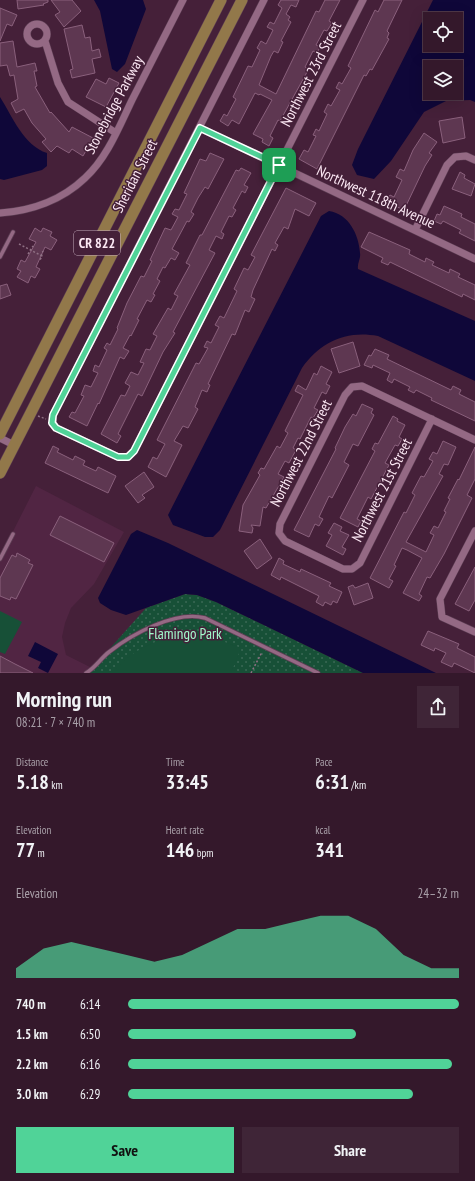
<!DOCTYPE html>
<meta charset="utf-8">
<style>
body{margin:0;font-family:"PT Sans Narrow",sans-serif;background:#3f2537;color:#f1f3f6;height:100vh;display:flex;flex-direction:column;font-size:15px;white-space:nowrap}
*{box-sizing:border-box;margin:0}
p{font-size:13px;color:#a9a0a9}
.icon{flex:none;width:22px;height:22px;fill:none;stroke:currentColor;stroke-width:2;stroke-linecap:round;stroke-linejoin:round}
.map{position:relative;height:673px;overflow:hidden}
.details{display:flex;flex-direction:column;background:#34182b;flex:1}
.details>*{flex:none}
.buttons{position:absolute;left:423px;top:12px;display:grid;gap:8px}
.buttons a{display:grid;place-items:center;width:40px;height:40px;border-radius:0px;background:#34182b;box-shadow:0 4px 16px #0002,0 0 0 1px #4e3747;font-size:20px}
.pin{position:absolute;display:grid;place-items:center;width:34px;height:34px;color:#fff;margin:-17px;border-radius:8px;box-shadow:0 2px 6px #0006}
.round{display:grid;place-items:center;flex:none;width:42px;height:42px;border-radius:0px;background:#3f2537}
.overview{display:flex;align-items:center;justify-content:space-between;height:68px;padding:0 16px}
h1{font-size:22px;font-weight:800;line-height:30px}
.stats{display:grid;grid-template-columns:repeat(3,1fr);gap:6px;height:68px;padding:4px 16px}
.stats div{display:grid;align-content:center}
.stats b{font-size:20px;font-weight:800}
.stats small{font-size:11px;font-weight:400}
.stats p{font-size:11px}
.chart{height:112px;padding:8px 16px}
.chart p{display:flex;justify-content:space-between}
.chart svg{width:100%;height:72px;margin-top:4px;fill:#50d398;opacity:.7}
.action{display:flex;gap:8px;margin-top:auto;padding:8px 16px}
.action a{flex:1;height:46px;border-radius:0px;background:#50d398;color:#111;font-size:16px;font-weight:800;line-height:46px;text-align:center}
.action a+a{background:#3f2537;color:#f1f3f6}
ul{padding:0 16px;list-style:none;font-size:13px}
li{display:grid;grid-template-columns:64px 48px 1fr;align-items:center;height:30px}
li i{height:10px;border-radius:5px;background:#50d398}
.map>svg:first-child{display:block}
.built{fill:#512543}
.grass{fill:url(#grass-dots)}
.pitch{fill:#175037}
.water{fill:#0f0739;fill-rule:evenodd}
.building{fill:#5e3751;stroke:#8a607c}
.lines{fill:none;stroke-linecap:round;stroke-linejoin:round}
.service-casing{stroke:#5c3d53;stroke-width:5}
.minor-casing{stroke:#5c3d53;stroke-width:8}
.primary-casing{stroke:#5c3d53;stroke-width:12}
.path{stroke:#8f7084;stroke-width:1.5;stroke-dasharray:2 2;stroke-linecap:butt}
.service{stroke:#946984;stroke-width:3.5}
.minor{stroke:#946984;stroke-width:7}
.primary{stroke:#92784a;stroke-width:11}
.route-casing{stroke:#fff;stroke-width:8}
.route{stroke:#50d398;stroke-width:5}
.labels{text-anchor:middle;stroke-width:3;stroke-linejoin:round;paint-order:stroke}
.shield{fill:#452039;stroke:#c5acbc;stroke-width:1}
.shield-label{font-size:14px;font-weight:bold;fill:#fce8f4}
.street-label{font-size:15px;fill:#fce8f4;stroke:#452039}
.park-label{font-size:15px;fill:#a1fbcc;stroke:#452039}
</style>
<div class="map">
<svg width="475" height="673" viewBox="0 0 475 673">
<defs>
<pattern id="grass-dots" width="8" height="8" patternUnits="userSpaceOnUse"><rect width="8" height="8" fill="#175037"/><path d="M2 2h.1M6 6h.1" fill="none" stroke="#3a6955" stroke-width="1.8" stroke-linecap="round"/></pattern>
</defs>
<rect width="100%" height="100%" fill="#452039"/>
<!-- built -->
<path class="built" d="M36,486L124,532L94,584L71,608L65,623L62,637L66,655L92,668L86,673H0V557Z"/>
<!-- grass -->
<path class="grass" d="M185,594L197,595L216,602L363,673H88L146,608Z"/>
<!-- pitch -->
<path class="pitch" d="M0,611L22,622L5,654L0,652Z
M193,635L211,637L241,648L231,673H113C133,648 161,636 193,635Z"/>
<!-- water -->
<path class="water" d="M94,0H143L146,9L125,64L117,72L112,69L100,11Z
M433,0H475V102L470,100L446,101L424,112L391,161L374,179L357,175L352,165L358,149ZM430,19H456V45H430ZM430,67H456V93H430Z
M0,97C12,116 24,146 47,153V166L42,170L4,180L0,179Z
M329,211C349,214 359,235 360,253C361,259 357,263 358,269L475,321V381L378,336C346,330 320,342 302,368L220,530L213,537H205L173,525L168,515L321,216Z
M137,530L168,543L436,673H363L216,602L197,595L185,594L126,615L111,610L100,603L98,598L131,534Z
M35,642L58,654L48,673L38,668L41,662L28,656Z"/>
<!-- building -->
<path class="building" d="M17,0H48V2L43,4L44,5L18,9Z
M51,0H72L81,11L64,27L55,15L60,12Z
M281,0H299L296,7L291,5L286,14L290,17L288,20L291,22L281,41L283,42L278,53L274,51L271,56L259,85L276,94L316,11L319,12L325,0H340L329,21L332,23L327,31L324,30L316,45L320,47L317,53L313,51L305,67L308,69L306,74L280,121L278,120L270,136L273,138L269,146L262,142L263,139L253,134L272,100L260,94L259,95L255,93L239,124L232,120L228,126L220,121L224,114L227,116L236,99L233,97L248,66L252,67L260,50L257,48L261,41L266,44L273,30L267,27L270,22L274,24L282,8L278,5Z
M384,0H402L387,31L389,33L387,38L389,39L372,70L370,69L366,76L364,75L317,169L299,159L304,150L308,152L316,136L313,135L316,129L319,131L327,114L324,112L328,104L331,106L340,90L336,88L339,82L342,84L351,68L348,66L375,10L378,12Z
M0,8L17,15L12,26L7,24L0,41Z
M82,25L85,38L90,37L92,51L99,49L101,57L92,59L95,73L72,78L70,70L73,69L64,29Z
M13,41L17,67L35,63L37,71H34L37,86L35,87L50,113L51,112L69,132L72,127L93,138L83,156L72,149L69,153L57,146L51,152L42,142L46,139L32,123L24,109L16,113L11,103L18,99L14,75L10,76L7,65L0,66V43Z
M109,78L119,83L106,107L86,97L96,79L106,84Z
M462,117L465,138L443,143L439,121Z
M424,133L437,142L429,153L432,155L425,166L404,210L386,202L390,195L394,197L402,180L396,177L400,169L404,171L413,150Z
M210,153L224,159L208,189L205,187L198,198L191,212L194,214L189,222L187,221L172,249L179,253L175,260L171,258L165,268L163,267L157,279L160,281L153,294L155,295L151,302L147,300L137,319L139,320L131,336L130,335L123,348L129,351L124,359L120,357L99,404L98,403L87,426L69,417L72,412L75,413L84,396L81,395L85,385L91,387L98,373L93,371L95,365L99,367L107,350L104,348L107,343L110,345L118,329L117,328L127,303L141,276L144,277L152,261L150,260L165,228L171,230L178,217L172,214L175,209L179,210L187,194L184,193L200,159L206,161Z
M241,168L251,173L244,185L248,187L245,193L242,191L233,208L236,210L232,217L229,216L221,232L224,234L222,239L216,236L209,250L215,253L173,332L175,333L163,352L142,396L138,394L118,434L121,436L117,443L101,434L121,395L125,396L130,386L125,383L131,372L138,375L144,363L140,362L146,349L150,350L157,336L153,334L168,308L171,310L178,296L174,294L190,265L186,263L200,235H202L236,170L239,171Z
M460,172L465,175L464,178L475,184L471,196L452,189Z
M286,188L316,203L309,216L295,209L288,229L284,227L275,243L278,245L275,251L272,249L253,290L251,297L255,299L249,312L245,310L235,335L232,334L208,384L210,385L207,392L202,390L195,407L198,409L188,428L183,426L174,441L182,445L166,477L148,467L153,457L157,459L165,444L157,440L196,363L199,364L208,348L204,347L207,341L211,343L219,327L215,325L220,316L224,318L237,291L234,289L244,268L248,270L255,257L251,255Z
M444,206L462,214L461,217L475,224V241L459,233L461,230L443,221L441,224L434,221L437,214L440,215Z
M35,228L41,232L43,228L52,232L50,236L57,240L51,250L45,247L36,267L40,269L35,278L31,276L28,283L17,277L21,271L17,269L21,260L25,262L36,242L29,239Z
M369,232L410,250L409,254L425,262L426,258L434,262L432,265L449,273L450,269L460,274L458,277L475,285V300L463,294L462,297L390,262L388,265L381,262L383,258L361,247Z
M7,284L11,295L0,299V286Z
M353,342L360,366L339,373L331,349Z
M375,349L389,355L387,359L451,390L453,386L461,390L459,394L475,402V421L431,400L432,398L416,390L414,393L408,390L410,387L394,379L392,383L387,380L390,373L373,365L372,368L364,365L369,355L371,356Z
M321,366L332,372L326,384L330,386L326,394L322,392L314,408L318,410L313,418L311,417L300,439L298,438L293,448L296,450L289,463L285,461L278,474L284,477L266,508L263,507L260,526L251,525L253,528L252,533L239,531L243,505L260,475L258,473L261,468L264,469L277,446L280,448L288,433L285,431L303,395L295,391L298,385L306,390L314,373L317,375Z
M362,404L373,409L371,413L374,415L358,446L353,444L344,462L349,465L332,498L329,496L319,517L323,519L319,526L315,524L309,537L294,530L336,449L335,448L345,427L353,414L356,416Z
M393,416L398,419L397,421L405,425L399,437L402,439L398,446L395,445L385,463L389,465L371,499L368,497L357,519L361,521L358,527L340,518L375,451L372,449L375,443L378,444Z
M443,441L456,447L448,465L444,464L439,474L443,476L406,542L426,552L434,535L430,533L434,526L438,528L446,512L444,511L450,499L448,498L458,479L459,480L475,447V479L467,495L472,498L444,554L430,578L427,577L419,594L422,596L419,601L403,593L422,558L407,550L402,548L394,565L396,566L389,579L393,581L389,588L370,578L404,512L406,513L415,495L412,493L421,476L424,477L433,461L429,459L433,452L437,454Z
M53,446L59,449L57,452L73,460L75,456L85,461L83,465L96,471L98,467L116,476L108,493L45,463Z
M144,472L154,487L142,495L145,498L138,503L125,486Z
M60,516L114,543L104,562L50,535Z
M334,523L342,527L340,531L349,535L342,547L346,549L343,555L326,546L332,535L328,533Z
M260,539L272,558L257,569L244,551Z
M17,553L30,560L28,563L33,565L16,599L11,597L10,600L0,596V578L12,555L16,557Z
M279,558L284,561L283,564L300,572L301,569L331,583L329,586L342,592L337,603L333,601L331,605L325,602L323,606L316,602L319,596L281,577L280,580L271,575Z
M475,567V600L469,611L455,604Z
M368,583L373,598L354,605L348,587L353,585L355,588Z
M428,631L459,644L457,648L475,657V673L454,663L452,667L441,662L446,653L435,648L434,651L421,645Z
M0,656L15,664L33,673H0Z"/>
<g class="lines">
<!-- service casing -->
<g class="service-casing">
<path id="service" d="M0,257L13,232
M0,559L13,534
M86,673C95,668 101,658 109,652C132,634 176,610 205,618L318,673"/>
</g>
<!-- minor casing -->
<g class="minor-casing">
<path id="minor" d="M264,0L53,415V423L56,428L118,457H127L134,451L363,0
M27 34a10 10 0 1 1 20 0a10 10 0 1 1-20 0Z
M45,41L58,83L68,102L116,133
M200,128L475,259
M0,213C31,211 62,200 85,178C107,158 119,127 132,100C149,67 166,33 183,0
M415,230L447,165L455,157L466,156L475,160
M432,419L360,563L352,569H343L285,541L279,533L280,524L345,395L352,387L362,386L475,440
M0,438L14,445
M475,531L440,599L442,617L475,632"/>
</g>
<!-- primary casing -->
<g class="primary-casing">
<path id="primary" d="M0,434L221,0
M0,473L242,0"/>
</g>
<!-- path -->
<path class="path" d="M19,244L42,256L40,260
M28,254L33,246
M41,256L43,251
M38,416L46,419
M251,673L262,652"/>
<!-- service -->
<use href="#service" class="service"/>
<!-- minor -->
<use href="#minor" class="minor"/>
<!-- primary -->
<use href="#primary" class="primary"/>
</g>
<g class="lines">
<!-- route casing -->
<g class="route-casing">
<path id="route" d="M200,128L279,165L134,451L128,457H118L56,428L52,423L53,415Z"/>
</g>
<!-- route -->
<use href="#route" class="route"/>
</g>
<g class="labels">
<!-- shield labels -->
<rect class="shield" x="74" y="231" width="46" height="24" rx="3"/>
<g class="shield-label">
<text x="97" y="248">CR 822</text>
</g>
<!-- street labels -->
<g class="street-label">
<text transform="translate(311 74) rotate(-63)" y="5">Northwest 23rd Street</text>
<text transform="translate(114 105) rotate(-62)" y="5">Stonebridge Parkway</text>
<text transform="translate(135 176) rotate(-63)" y="5">Sheridan Street</text>
<text transform="translate(376 197) rotate(25)" y="5">Northwest 118th Avenue</text>
<text transform="translate(301 453) rotate(-63)" y="5">Northwest 22nd Street</text>
<text transform="translate(382 490) rotate(-63)" y="5">Northwest 21st Street</text>
</g>
<!-- park labels -->
<g class="park-label">
<text x="185" y="639">Flamingo Park</text>
</g>
</g>
</svg>
<div class="buttons">
<a><svg class="icon" aria-label="locate" viewBox="0 0 24 24"><circle cx="12" cy="12" r="6"/><path d="M12 2v4M12 18v4M2 12h4M18 12h4"/></svg></a>
<a><svg class="icon" aria-label="layers" viewBox="0 0 24 24"><path d="M12 4l9 5-9 5-9-5zM3 14l9 5 9-5"/></svg></a>
</div>
<div class="pin" style="left:279px;top:165px;background:#1e9e55"><svg class="icon" aria-label="arrive" viewBox="0 0 24 24"><path d="M6 21V4h12l-3 4 3 4H6"/></svg></div>
</div>
<section class="details">
<div class="overview"><div><h1>Morning run</h1><p>08:21 · 7 × 740 m</p></div><a class="round"><svg class="icon" aria-label="share" viewBox="0 0 24 24"><path d="M12 15V3M7 8l5-5 5 5M5 13v7h14v-7"/></svg></a></div>
<div class="stats">
<div><p>Distance</p><b>5.18<small> km</small></b></div>
<div><p>Time</p><b>33:45</b></div>
<div><p>Pace</p><b>6:31<small> /km</small></b></div>
</div>
<div class="stats">
<div><p>Elevation</p><b>77<small> m</small></b></div>
<div><p>Heart rate</p><b>146<small> bpm</small></b></div>
<div><p>kcal</p><b>341</b></div>
</div>
<div class="chart"><p><span>Elevation</span>24–32 m</p>
<svg viewBox="0 0 160 44" preserveAspectRatio="none"><path d="M0 44V38L10 26L20 22L30 26L40 30L50 34L60 30L70 22L80 14L90 14L100 10L110 6L120 6L130 14L140 30L150 38L160 38V44z"/></svg>
</div>
<ul>
<li><b>740 m</b>6:14<i style="width:100%"></i></li>
<li><b>1.5 km</b>6:50<i style="width:69%"></i></li>
<li><b>2.2 km</b>6:16<i style="width:98%"></i></li>
<li><b>3.0 km</b>6:29<i style="width:86%"></i></li>
</ul>
<div class="action"><a>Save</a><a>Share</a></div>
</section>
